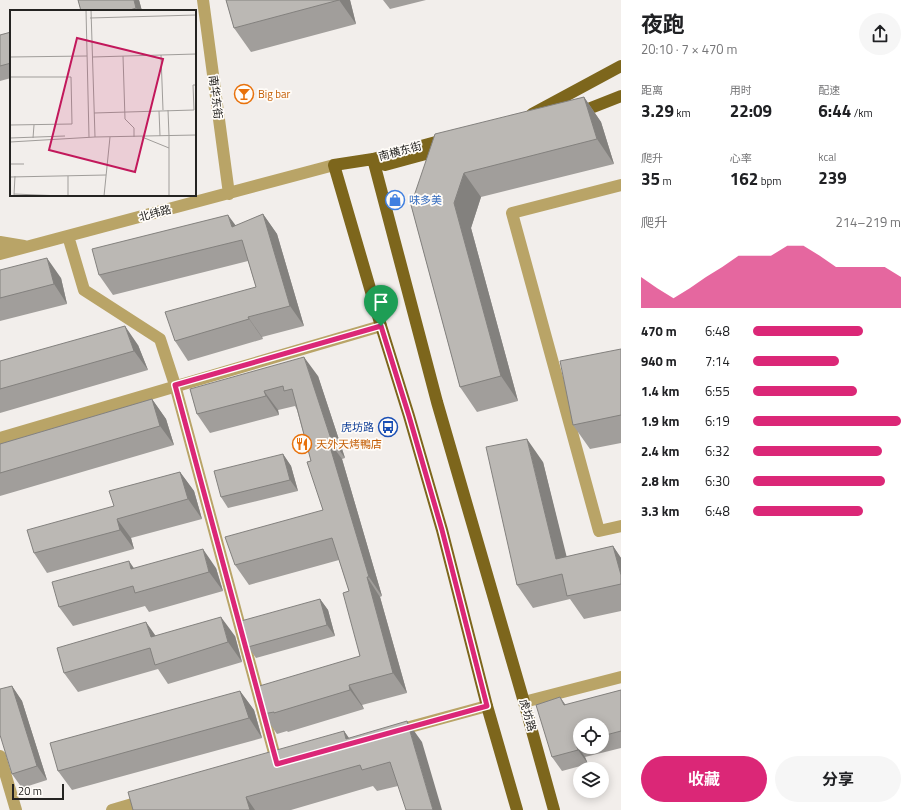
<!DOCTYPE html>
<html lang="zh">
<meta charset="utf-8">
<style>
body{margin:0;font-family:"Titillium Web","Noto Sans SC",sans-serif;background:#f6f6f6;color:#202124;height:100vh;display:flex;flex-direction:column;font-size:15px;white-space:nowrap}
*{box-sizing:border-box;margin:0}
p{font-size:13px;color:#757577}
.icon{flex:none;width:22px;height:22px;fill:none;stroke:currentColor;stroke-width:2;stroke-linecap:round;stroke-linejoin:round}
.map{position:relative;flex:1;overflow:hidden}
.details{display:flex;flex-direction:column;background:#fff;width:300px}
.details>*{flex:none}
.fabs{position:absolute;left:573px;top:718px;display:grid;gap:8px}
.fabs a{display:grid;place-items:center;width:36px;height:36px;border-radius:50%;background:#fff;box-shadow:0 2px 10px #0003;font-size:20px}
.scale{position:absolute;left:12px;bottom:10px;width:52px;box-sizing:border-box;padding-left:4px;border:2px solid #242321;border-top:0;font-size:11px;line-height:14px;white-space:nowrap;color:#242321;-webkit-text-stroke:3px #fffcf8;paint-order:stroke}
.pin{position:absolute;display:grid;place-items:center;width:34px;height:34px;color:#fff;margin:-41px -17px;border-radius:50% 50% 50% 0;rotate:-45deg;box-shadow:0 0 4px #0007}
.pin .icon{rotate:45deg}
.round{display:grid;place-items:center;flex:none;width:42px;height:42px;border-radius:21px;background:#f6f6f6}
.head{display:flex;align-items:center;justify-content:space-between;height:68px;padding:0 20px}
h1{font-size:22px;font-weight:700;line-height:30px}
.figures{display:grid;grid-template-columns:repeat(3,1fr);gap:6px;height:68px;padding:4px 20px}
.figures div{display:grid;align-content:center}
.figures b{font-size:17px;font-weight:700}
.figures small{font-size:11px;font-weight:400}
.figures p{font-size:11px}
.chart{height:112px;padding:8px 20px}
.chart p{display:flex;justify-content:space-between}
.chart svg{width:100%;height:72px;margin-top:4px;fill:#db2777;opacity:.7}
.button{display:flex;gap:8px;margin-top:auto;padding:8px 20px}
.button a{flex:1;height:46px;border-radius:24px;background:#db2777;color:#fff;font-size:16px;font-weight:700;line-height:46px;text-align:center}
.button a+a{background:#f6f6f6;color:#202124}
ul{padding:0 20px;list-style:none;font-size:13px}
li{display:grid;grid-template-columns:64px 48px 1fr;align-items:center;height:30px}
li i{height:10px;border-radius:5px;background:#db2777}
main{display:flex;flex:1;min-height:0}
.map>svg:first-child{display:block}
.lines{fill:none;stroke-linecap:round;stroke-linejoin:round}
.minor{stroke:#b9a467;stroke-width:12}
.major{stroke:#7d661c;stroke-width:12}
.wall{fill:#a19e9b;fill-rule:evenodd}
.shaded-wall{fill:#83817e}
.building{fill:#bbb8b4;stroke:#83817e}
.route-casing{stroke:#fff;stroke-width:8}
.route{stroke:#db2777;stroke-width:5}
.labels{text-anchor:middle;stroke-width:3.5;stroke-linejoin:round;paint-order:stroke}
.food-label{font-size:11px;fill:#c56008;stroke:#fffcf8;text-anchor:start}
.street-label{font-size:11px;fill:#242321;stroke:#fffcf8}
.shop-label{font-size:11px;fill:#366cbe;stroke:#fffcf8;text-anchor:start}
.transit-label{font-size:11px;fill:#164399;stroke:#fffcf8;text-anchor:end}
.inset-road{fill:none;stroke:#a09d9a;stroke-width:1}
.view{fill:#c2185b;fill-opacity:0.15;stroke:#c2185b;stroke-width:2}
.inset-edge{fill:none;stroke:#242321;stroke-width:2}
</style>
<main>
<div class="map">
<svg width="621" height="810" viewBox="0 0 621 810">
<rect width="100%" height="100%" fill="#f2eeeb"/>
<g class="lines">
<!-- minor -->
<path class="minor" d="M203,0L229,194
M621,185L512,213L599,531L621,526
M68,236L84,290L160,339L175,385L277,764
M0,242L24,246
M0,254L334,165
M0,438L381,326
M524,702L621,677
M395,731L487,706
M0,756L16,810
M112,810L146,800"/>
<!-- major -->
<path class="major" d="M578,113L621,96
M532,114L621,66
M447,139L373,159L334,165L381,326L409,416L442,530L487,706L517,810
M373,159L437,402L524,702L554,810
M373,159L385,165L444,149"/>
</g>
<!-- wall -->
<path class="wall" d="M78,0H139L142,11H81Z
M226,0H350L356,24L251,52L234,28Z
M383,0H426L390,9Z
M11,32V78L0,81V35Z
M584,97L601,122L614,164L481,197L471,228L518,401L477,412L460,387L411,205Z
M263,214L277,234L304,326L262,337L263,339L188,361L175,341L256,287L248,261L113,295L99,275L236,226Z
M0,270L61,278L67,304L0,321Z
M138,345L148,370L0,413V361Z
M621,349V443L590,449L573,425Z
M318,376L345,458L342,459L382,596L380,597L407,693L362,705L364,709L288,732L287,731L277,734L263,714L360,656L349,591L339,560L249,585L235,565L323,510L311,461L297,410L295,406L278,410L279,415L210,433L197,414L190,389Z
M152,399L166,419L174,445L0,496V444Z
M283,454L291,466L298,491L228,508L221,497Z
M543,462L566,557L613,546L621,558V611L584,619L570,599L533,608L517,585Z
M180,472L194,491L202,519L131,538L134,549L47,573L34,553L114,506Z
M134,568H216L223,591L149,612L145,606L73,626L59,607Z
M320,599L328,610L335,636L256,658L248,647Z
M156,636H235L242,662L168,684L158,669L78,692L64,673Z
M12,686L22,701L47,780L22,788L12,774Z
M621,690V748L585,757L588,764L562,771L552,757L566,705ZM580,725H602V747H580Z
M240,691L254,710L262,738L72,790L58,771Z
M344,731L349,738L422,742L398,786L377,791L373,786L291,810H133Z"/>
<!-- shaded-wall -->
<path class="shaded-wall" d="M134,0H139L142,11H138L136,8Z
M339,0H350L356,24Z
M584,97L601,122L614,164L597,139Z
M464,173L481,197L471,228L518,401L501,376L454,203Z
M263,214L277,234L304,326L290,306Z
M228,215L242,234L232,227Z
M47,258L61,278L67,304L54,284Z
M248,317L262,337L263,339L249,319Z
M125,326L138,345L148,370L134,351Z
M304,357L318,376L345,458L331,439Z
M264,391L278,410L279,415L266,396Z
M152,399L166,419L174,445L160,426Z
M527,439L543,462L573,582L556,559Z
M328,440L342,459L382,596L369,577Z
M283,454L291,466L298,491L290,480Z
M180,472L194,491L202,519L188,499Z
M117,519L131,538L134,549L120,530Z
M613,546L621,558V575Z
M203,549L216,568L223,591L209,572Z
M129,561L142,580L131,569Z
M367,577L380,597L407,693L393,673Z
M320,599L328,610L335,636L327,625Z
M221,617L235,636L242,662L228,642Z
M146,622L160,642L151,637Z
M349,685L362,705L364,709L350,690Z
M12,686L22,701L47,780L37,766Z
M240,691L254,710L262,738L249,718Z
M560,697L570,711L564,705Z
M407,721L422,742L442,810H433Z
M344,731L359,753L346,739Z
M575,742L585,757L588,764L578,750Z
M246,797L255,810H250Z"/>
<!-- building -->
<path class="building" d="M78,0H134L136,8L130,10V11H81Z
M226,0H339L234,28Z
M11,32V63L0,66V35Z
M584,97L597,139L464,173L454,203L501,376L460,387L411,205L435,134Z
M263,214L290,306L248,317L249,319L175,341L165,312L256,287L242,240L99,275L92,249L228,215L232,227Z
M47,258L54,284L0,298V270Z
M125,326L134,351L0,389V361Z
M621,349V415L573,425L560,361Z
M304,357L331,439L328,440L369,577H367L393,673L349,685L350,690L274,713V712L263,714L256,687L360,656L343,593L349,591L332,538L235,565L225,537L323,510L307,462L311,461L292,389L284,391L283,386L264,391L266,396L197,414L190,389Z
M152,399L160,426L0,473V444Z
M527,439L556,559L613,546L621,575V584L567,596L562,574L517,585L486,447Z
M283,454L290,480L221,497L214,471Z
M180,472L188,499L117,519L120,530L34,553L27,530L114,506L109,491Z
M203,549L209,572L135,593L133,586L59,607L52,582L129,561L131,569Z
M320,599L327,625L248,647L241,621Z
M221,617L228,642L155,665L150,648L64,673L57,648L146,622L151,637Z
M12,686L37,766L12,774L0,735V689Z
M621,690V731L602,736V725H580V741L575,742L578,750L552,757L536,705L560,697L564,705Z
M240,691L249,718L58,771L50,743Z
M407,721L433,810H406L390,762L362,770L360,765L246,797L250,810H133L128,792L344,731L346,739Z"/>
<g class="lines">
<!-- route casing -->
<g class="route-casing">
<path id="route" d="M381,326L409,416L442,530L487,706L277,764L175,385Z"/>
</g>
<!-- route -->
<use href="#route" class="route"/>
</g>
<!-- icons -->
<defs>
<g id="bar-ring" transform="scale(1)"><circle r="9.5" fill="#fffcf8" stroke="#e8710a" stroke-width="1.5"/><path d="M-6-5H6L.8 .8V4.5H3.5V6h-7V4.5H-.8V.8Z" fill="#e8710a"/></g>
<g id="shop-ring" transform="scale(1)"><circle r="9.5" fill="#fffcf8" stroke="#3f7fe0" stroke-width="1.5"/><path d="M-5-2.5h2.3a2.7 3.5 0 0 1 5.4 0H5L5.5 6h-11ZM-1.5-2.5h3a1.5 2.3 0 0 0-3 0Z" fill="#3f7fe0"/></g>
<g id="bus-ring" transform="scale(1)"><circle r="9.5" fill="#fffcf8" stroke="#1a4fb4" stroke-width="1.5"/><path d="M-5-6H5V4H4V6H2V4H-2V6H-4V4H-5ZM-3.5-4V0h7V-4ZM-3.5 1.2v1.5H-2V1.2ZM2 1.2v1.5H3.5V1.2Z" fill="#1a4fb4"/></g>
<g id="restaurant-ring" transform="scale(1)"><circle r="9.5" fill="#fffcf8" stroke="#e8710a" stroke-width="1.5"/><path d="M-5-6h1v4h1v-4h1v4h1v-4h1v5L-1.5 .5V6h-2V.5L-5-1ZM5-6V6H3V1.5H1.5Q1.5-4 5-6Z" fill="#e8710a"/></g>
</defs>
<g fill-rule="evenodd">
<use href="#bar-ring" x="244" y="94"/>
<use href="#shop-ring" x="395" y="200"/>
<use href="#bus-ring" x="388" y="427"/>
<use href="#restaurant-ring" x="302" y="444"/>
</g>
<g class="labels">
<!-- food labels -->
<g class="food-label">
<text x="258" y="98">Big bar</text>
<text x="316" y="448">天外天烤鴨店</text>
</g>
<!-- street labels -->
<g class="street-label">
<text transform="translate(216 97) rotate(83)" y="4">南华东街</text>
<text transform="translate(400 151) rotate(-15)" y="4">南横东街</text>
<text transform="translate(155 213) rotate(-15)" y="4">北纬路</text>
<text transform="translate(528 715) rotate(74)" y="4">虎坊路</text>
</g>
<!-- shop labels -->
<g class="shop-label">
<text x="409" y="204">味多美</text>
</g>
<!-- transit labels -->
<g class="transit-label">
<text x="374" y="431">虎坊路</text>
</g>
</g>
<!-- overview -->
<g transform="translate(10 10)">
<rect width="186" height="186" fill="#f2eeeb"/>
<path class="inset-road" d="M76,0L79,127M80,8L186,5M151,45L153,100M113,46L115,109L124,118V127M0,47L77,46M82,47L186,44M0,67H61L62,114L0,115M158,100L159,126M149,101L150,126M84,103L184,100L183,75H186M159,126V186M85,127L186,125M132,127L159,138M0,128L55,126M23,128L24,115M0,132L85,127L81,0M0,154H14M0,167L96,165M4,184L52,186M4,185L5,166M58,186V166M94,186L100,127"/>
<path class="view" d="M67,28L153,49L125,162L39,140Z"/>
<rect width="186" height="186" class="inset-edge"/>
</g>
</svg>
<div class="fabs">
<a><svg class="icon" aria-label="locate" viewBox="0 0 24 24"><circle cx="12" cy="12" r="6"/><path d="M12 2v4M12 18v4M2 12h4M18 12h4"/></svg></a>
<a><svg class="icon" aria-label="layers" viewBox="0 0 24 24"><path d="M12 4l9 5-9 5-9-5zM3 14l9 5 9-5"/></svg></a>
</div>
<div class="scale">20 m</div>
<div class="pin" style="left:381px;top:326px;background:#1e9e55"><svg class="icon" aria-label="arrive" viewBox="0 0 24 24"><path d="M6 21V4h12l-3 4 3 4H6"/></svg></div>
</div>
<section class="details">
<div class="head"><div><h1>夜跑</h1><p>20:10 · 7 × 470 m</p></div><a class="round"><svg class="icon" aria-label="share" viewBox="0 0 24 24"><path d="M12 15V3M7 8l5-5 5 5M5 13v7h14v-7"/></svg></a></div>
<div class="figures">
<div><p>距离</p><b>3.29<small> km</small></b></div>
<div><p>用时</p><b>22:09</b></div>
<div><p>配速</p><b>6:44<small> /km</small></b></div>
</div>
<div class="figures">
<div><p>爬升</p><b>35<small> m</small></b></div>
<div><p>心率</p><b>162<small> bpm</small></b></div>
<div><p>kcal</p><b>239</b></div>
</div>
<div class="chart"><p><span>爬升</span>214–219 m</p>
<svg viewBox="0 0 160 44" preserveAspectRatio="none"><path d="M0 44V25L10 32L20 38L30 32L40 25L50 19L60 12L70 12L80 12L90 6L100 6L110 12L120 19L130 19L140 19L150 19L160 25V44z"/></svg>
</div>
<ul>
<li><b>470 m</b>6:48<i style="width:74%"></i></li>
<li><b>940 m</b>7:14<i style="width:58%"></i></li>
<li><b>1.4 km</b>6:55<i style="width:70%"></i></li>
<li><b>1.9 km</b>6:19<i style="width:100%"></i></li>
<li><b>2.4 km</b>6:32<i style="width:87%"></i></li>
<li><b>2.8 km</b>6:30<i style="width:89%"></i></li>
<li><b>3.3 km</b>6:48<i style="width:74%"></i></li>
</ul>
<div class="button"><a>收藏</a><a>分享</a></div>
</section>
</main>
